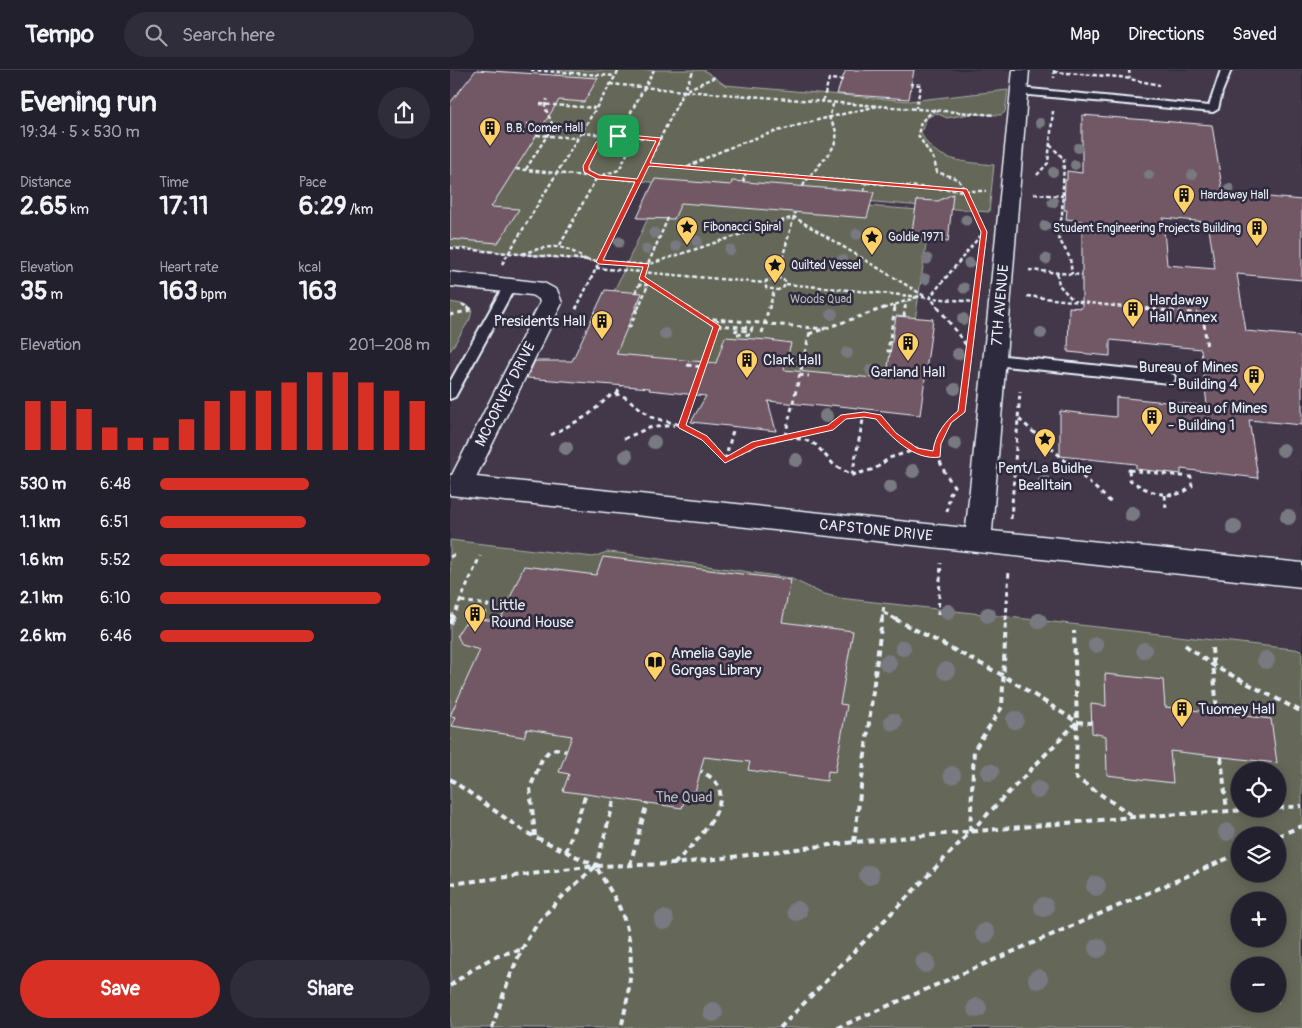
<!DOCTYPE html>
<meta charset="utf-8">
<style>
body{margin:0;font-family:Pangolin,sans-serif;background:#2f2d3a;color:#f1f3f6;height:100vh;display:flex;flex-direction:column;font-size:19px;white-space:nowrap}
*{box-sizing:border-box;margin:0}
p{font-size:16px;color:#a3a3aa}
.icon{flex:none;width:28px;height:28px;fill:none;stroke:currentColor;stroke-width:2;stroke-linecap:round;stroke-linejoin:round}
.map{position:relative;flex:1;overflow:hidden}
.panel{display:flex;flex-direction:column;background:#23202e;width:450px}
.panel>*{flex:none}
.tools{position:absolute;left:781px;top:692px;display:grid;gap:10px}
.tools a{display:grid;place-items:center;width:55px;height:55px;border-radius:50%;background:#23202e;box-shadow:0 2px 12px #0003,0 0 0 1px #403e4a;font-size:25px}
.pin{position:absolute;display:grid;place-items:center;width:42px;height:42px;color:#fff;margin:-21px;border-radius:10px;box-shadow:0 2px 8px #0006}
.round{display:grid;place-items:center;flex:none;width:52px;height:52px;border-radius:26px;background:#2f2d3a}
.overview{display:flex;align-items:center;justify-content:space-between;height:85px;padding:0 20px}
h1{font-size:28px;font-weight:700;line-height:38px}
.figures{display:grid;grid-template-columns:repeat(3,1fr);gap:8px;height:85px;padding:5px 20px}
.figures div{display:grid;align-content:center}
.figures b{font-size:25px;font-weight:700}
.figures small{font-size:14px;font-weight:400}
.figures p{font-size:14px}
.chart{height:140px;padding:10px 20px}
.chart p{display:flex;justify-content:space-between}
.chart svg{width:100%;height:90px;margin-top:5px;stroke:#d93025;stroke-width:6}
.action{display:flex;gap:10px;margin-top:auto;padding:10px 20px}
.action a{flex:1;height:58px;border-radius:30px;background:#d93025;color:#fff;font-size:20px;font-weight:700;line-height:58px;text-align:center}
.action a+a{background:#2f2d3a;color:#f1f3f6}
ul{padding:0 20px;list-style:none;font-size:16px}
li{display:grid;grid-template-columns:80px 60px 1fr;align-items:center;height:38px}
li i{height:12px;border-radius:6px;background:#d93025}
header{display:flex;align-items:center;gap:30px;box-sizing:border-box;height:70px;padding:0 25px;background:#23202e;border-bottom:1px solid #403e4a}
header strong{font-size:24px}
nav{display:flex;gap:28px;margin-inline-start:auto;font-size:18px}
.search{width:350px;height:45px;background:#2f2d3a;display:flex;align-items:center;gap:12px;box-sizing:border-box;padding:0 18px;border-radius:28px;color:#a3a3aa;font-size:19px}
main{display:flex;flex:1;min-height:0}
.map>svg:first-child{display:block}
.built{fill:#433849;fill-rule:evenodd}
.green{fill:#656758;stroke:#a6aca8;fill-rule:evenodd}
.building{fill:#725965;stroke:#e8f1f8;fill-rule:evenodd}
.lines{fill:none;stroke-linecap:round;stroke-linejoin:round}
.service-casing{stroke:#e8f1f8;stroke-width:4}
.minor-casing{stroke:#e8f1f8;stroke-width:3}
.path-far2{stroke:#e8f1f8;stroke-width:2.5;stroke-dasharray:4 2.5;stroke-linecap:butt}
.path-far1{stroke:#e8f1f8;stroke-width:3;stroke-dasharray:4.5 4;stroke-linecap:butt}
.path{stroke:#e8f1f8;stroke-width:4;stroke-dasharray:6 4.5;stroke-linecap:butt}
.service{fill:#2f2a3d;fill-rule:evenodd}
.minor{fill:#2f2a3d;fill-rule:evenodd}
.tree{fill:#787981}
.route{fill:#d93025;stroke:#fff;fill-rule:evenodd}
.labels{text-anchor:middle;stroke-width:5;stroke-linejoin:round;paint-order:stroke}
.far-poi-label{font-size:12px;fill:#e8f1f8;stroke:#2f2a3d;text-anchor:start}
.far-park-label{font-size:12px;fill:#b4bab8;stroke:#2f2a3d}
.poi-label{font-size:15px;fill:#e8f1f8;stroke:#2f2a3d;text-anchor:start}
.street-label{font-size:15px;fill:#e8f1f8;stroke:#2f2a3d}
.park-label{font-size:15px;fill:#b4bab8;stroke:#2f2a3d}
</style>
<header>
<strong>Tempo</strong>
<div class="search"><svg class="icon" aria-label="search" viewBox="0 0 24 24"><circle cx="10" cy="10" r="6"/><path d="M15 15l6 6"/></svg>Search here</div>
<nav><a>Map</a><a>Directions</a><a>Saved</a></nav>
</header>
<main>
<section class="panel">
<div class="overview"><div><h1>Evening run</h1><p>19:34 · 5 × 530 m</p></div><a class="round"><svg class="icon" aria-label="share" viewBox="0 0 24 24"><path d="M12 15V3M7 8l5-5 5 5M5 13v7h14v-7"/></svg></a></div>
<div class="figures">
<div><p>Distance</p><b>2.65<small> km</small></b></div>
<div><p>Time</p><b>17:11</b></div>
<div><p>Pace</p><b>6:29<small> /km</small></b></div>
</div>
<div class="figures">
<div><p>Elevation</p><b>35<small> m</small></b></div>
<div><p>Heart rate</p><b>163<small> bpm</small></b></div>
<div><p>kcal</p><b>163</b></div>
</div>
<div class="chart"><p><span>Elevation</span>201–208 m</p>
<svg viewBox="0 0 160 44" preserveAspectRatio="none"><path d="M5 44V20M15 44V20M25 44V24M35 44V33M45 44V38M55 44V38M65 44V29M75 44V20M85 44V15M95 44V15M105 44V11M115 44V6M125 44V6M135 44V11M145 44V15M155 44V20"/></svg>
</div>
<ul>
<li><b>530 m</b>6:48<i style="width:55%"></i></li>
<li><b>1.1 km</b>6:51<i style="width:54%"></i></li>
<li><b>1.6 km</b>5:52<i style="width:100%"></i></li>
<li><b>2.1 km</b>6:10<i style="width:82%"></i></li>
<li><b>2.6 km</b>6:46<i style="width:57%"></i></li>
</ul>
<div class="action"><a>Save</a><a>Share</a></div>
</section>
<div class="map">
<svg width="852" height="958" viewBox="0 0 852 958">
<rect width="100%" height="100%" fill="#2f2a3d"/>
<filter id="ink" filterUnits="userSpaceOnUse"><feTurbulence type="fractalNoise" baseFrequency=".02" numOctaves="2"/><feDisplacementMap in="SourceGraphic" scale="10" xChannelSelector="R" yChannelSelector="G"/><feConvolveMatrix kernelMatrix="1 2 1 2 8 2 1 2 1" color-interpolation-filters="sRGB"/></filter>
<g filter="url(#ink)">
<!-- built -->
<path class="built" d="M0,0H852V958H0ZM790,701H828V739H790ZM790,766H828V804H790ZM790,831H828V869H790ZM790,896H828V934H790Z"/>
<!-- green -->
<path class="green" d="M108,0H254L275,15L459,31L558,20L555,42L551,45L520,44L497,48L486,43L477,48L471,62C482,92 517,92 544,95L539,142L189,111L149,192L0,177V163Z
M211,120L481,141L453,333L126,303Z
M0,232L17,235L22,240L20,249L0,281Z
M0,470L143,487L157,482L169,483L340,508L371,523L389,528L852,580V958H0ZM790,701H828V739H790ZM790,766H828V804H790ZM790,831H828V869H790ZM790,896H828V934H790Z"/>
<!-- building -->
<path class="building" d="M26,0L148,8L134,32L109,30L41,137L69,139L48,173L0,169V33Z
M396,0H464L459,29L387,24L392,9Z
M632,45L762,55L773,123L852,130V210L787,204L796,261L849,266L852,280V355L799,350L808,408L731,399V404L686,399V394L610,386V341L666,347V327L757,336L751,279L660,270V286L618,282L619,237L632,238V151L616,149L617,140H614L615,110H617V101L632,103ZM713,148L758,152L765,199L717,195Z
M205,109L281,115L282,111L424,122L417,148L231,133L224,149L187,148Z
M503,124L498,172L461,168L467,130L488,131Z
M155,220L192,223L166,284L266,293L275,267L319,270L341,273L334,300L436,309L446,246L483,249L470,345L381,335L380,337L318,331L326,361L241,352L256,326L199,320L200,318L77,308L85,291H122Z
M153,487L341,510L332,552L403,561L390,634L397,635L385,702L378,701L377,711L298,700L300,692L254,687L245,722L237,721L232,738L136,724L113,721L119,704L109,702L122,666L77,659L74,667L2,656L6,647L0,646L30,580L12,575L7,565L14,554L26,549L50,551L74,496L146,505Z
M655,604L713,610L715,637L821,649L827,693L720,681L723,713L657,705L656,666L642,663L641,634L656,636Z"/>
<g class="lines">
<!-- service casing -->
<g class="service-casing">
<path id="service" d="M771,0H781L772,22L768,39L763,42L569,24L564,21L569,18L759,36Z
M60,211L66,215L5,327L0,329V312L54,215Z
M545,285L719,303L724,305L725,308L724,311L719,313L545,295L541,293L539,290L541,287Z"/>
</g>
<!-- minor casing -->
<g class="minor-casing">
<path id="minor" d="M563,0H579L542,461L852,493V517L0,425V405H2L90,233L89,229L81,225L0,216V202L94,213L107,220L112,233L26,407L516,458Z"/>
</g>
<!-- path-far2 -->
<path class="path-far2" d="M81,0L165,6
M604,0V8
M679,0L680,8
M604,2L670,7L709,15
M160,14L234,21L265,7
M460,14L471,15L466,38
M234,21L545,45
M373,31L379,9L393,10
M90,34L145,38
M485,39L471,52L468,65L484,90L487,102L508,109L515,121H536
M77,54L133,59
M131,63L209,69
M87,65L127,68
M168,66L182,74L169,100L147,107L137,101L136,96L148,73Z
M168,66L204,0
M600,75L614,89L612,145L608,167L620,188L622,204
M197,94L515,121L532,157
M238,97C298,65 362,51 428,36
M66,99L145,107
M76,99L103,56L95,37L97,29
M587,105L598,93L603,41
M153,107L189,111
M293,112L296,102
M353,116C361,100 390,80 386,62C385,57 381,52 379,47L384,32
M414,121L416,113
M584,124L613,126
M110,175L147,107
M0,178L197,195L344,147L476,227
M72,184C99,175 112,172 136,190
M52,194L169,0
M146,198L315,213
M579,200L632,205
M607,203L609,215L622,229
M327,207L345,143
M327,207L335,211L334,217L328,220L316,218V211Z
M192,208L239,239
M336,214L524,232
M185,223L189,215
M577,226L692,239
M12,234L20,239
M126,239L244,0
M188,239L198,215H189L218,148
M319,239L324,221
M433,239L467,227
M444,239L445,235
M455,239L456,231
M489,239L480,227L530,166"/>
<!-- path-far1 -->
<path class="path-far1" d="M18,237L22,240
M237,237L266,256
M488,237L519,279
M678,237L753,244L757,279
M126,239L127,237
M0,245L21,240
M454,247L455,237
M254,248L375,259
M267,255L302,258L301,261L286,260L285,264L302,265
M178,257H180L188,237
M312,263L319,237
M359,264L437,237
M441,281H438L445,237
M237,295L252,297
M349,305L359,306
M167,324L171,315
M569,349L663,434
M232,356L268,250
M101,365L137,346L160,326L170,324L178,329L201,347L230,355L243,361L255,370L275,390
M335,366L361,258
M338,367L355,370L366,375L384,395L402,405L425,399L439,388L465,380
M174,369L198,358L224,355
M275,390L305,374L380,358L394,347L414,345L428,347C447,370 457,378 487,385
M275,390L284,357
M679,400L741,407L742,416C725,433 697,422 680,410Z
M402,405L414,345
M715,425L716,440
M497,442L500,424L504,416C481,385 482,367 512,341
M561,449L570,321
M0,487L7,483
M11,531L38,535L32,549
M434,543L448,550
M488,545L491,493
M0,547L5,543L30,486
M2,550L4,545
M432,550L434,535
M556,550L559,500"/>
<!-- path -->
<path class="path" d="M445,549L554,606L627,652L626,708L683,746
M0,554L2,549
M735,575L764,596L852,642
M762,578L767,643
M627,652L641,653
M771,687L777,741
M0,709L75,762L146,796L165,728
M828,738L852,736
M520,761L524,680L552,637L556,549
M85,766L80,718L92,689L99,681L106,679L116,681
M828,766L852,756
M404,772L432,549
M116,782L136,724
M224,794C240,778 287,734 264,710C260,706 255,704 251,701
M180,795L197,733
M0,814L146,796L224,794L404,772L683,747L812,739
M0,916C22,899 44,883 72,880
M42,958C54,923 65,886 86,856C103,833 125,815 146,796C154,812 166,827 172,844C187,881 180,920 171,958
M330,958L627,652L624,561
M387,958L790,783"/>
<!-- service -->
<use href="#service" class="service"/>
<!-- minor -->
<use href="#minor" class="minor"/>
</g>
<!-- trees -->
<g class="tree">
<circle cx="590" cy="53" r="5"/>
<circle cx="628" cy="78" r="5"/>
<circle cx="625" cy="95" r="5"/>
<circle cx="603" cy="102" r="5"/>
<circle cx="699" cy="105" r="5"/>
<circle cx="742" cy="105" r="5"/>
<circle cx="779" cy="119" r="5.5"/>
<circle cx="603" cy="132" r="5.5"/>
<circle cx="516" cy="150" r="5.5"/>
<circle cx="595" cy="156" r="5.5"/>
<circle cx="271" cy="159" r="5.5"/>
<circle cx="204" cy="163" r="5.5"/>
<circle cx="407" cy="164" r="5.5"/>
<circle cx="247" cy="171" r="5.5"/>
<circle cx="169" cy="172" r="5.5"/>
<circle cx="226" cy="176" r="5.5"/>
<circle cx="196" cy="179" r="5.5"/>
<circle cx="280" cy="180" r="5.5"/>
<circle cx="477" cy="189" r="5.5"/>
<circle cx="596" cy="189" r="5.5"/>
<circle cx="392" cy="190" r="5.5"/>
<circle cx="519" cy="193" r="5.5"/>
<circle cx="475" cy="209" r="5.5"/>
<circle cx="514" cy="218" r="5.5"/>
<circle cx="382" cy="244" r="6"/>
<circle cx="513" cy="249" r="6"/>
<circle cx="591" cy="263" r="6"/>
<circle cx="215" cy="264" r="6"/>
<circle cx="397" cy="283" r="6"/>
<circle cx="508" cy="284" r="6"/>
<circle cx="421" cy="300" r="6"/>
<circle cx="505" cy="319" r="6"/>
<circle cx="376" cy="346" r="7"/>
<circle cx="204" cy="372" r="7"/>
<circle cx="505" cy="374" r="7"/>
<circle cx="116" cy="378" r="7"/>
<circle cx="833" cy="380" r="7"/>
<circle cx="176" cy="386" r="7"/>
<circle cx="346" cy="390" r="7"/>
<circle cx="463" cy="401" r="7"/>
<circle cx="594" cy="412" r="7"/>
<circle cx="440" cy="417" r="7"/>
<circle cx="682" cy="444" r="8"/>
<circle cx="838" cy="447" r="8"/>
<circle cx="784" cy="457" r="8"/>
<circle cx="498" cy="542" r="8"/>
<circle cx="538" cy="545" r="8"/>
<circle cx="589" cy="551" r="8"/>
<circle cx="646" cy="575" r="8"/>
<circle cx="453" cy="578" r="8"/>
<circle cx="694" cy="580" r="8"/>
<circle cx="816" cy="590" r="9"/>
<circle cx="438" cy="593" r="9"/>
<circle cx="496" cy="601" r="9"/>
<circle cx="565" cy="650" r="9"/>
<circle cx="443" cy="652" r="9"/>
<circle cx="540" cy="702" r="9"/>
<circle cx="502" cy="705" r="9"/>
<circle cx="588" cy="720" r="9"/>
<circle cx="777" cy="762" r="9"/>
<circle cx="419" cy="805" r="10"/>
<circle cx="646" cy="816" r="10"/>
<circle cx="594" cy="837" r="10"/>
<circle cx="347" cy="841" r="10"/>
<circle cx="214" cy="850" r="10"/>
<circle cx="535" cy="863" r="10"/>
<circle cx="648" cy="878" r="10"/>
<circle cx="475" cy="893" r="10"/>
<circle cx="588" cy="909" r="10"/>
<circle cx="527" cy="938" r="10"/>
<circle cx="263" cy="942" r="10"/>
</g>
</g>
<!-- route -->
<path class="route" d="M168,64L211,68L200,93L517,119L537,162L515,342L501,353L491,374L490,387C464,391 441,367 426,349L414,347L396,349L383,360L307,377L275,393L252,370L229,358L228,356L263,257L189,209L193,197L149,194L146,192L185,112L147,109L134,102L133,96L146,72ZM169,67L206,71L187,109L149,105L139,100V96L150,74ZM199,96L513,122L531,162L508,341C495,351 485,365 483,381L467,378L446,363L431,345L414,342L391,345L378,355L302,372L276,387L257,366L236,355L270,256L195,207L199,194L153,190Z"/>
<!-- icons -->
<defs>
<g id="building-pin" transform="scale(1.125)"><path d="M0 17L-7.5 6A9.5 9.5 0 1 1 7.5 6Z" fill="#ffd166" stroke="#2f2a3d"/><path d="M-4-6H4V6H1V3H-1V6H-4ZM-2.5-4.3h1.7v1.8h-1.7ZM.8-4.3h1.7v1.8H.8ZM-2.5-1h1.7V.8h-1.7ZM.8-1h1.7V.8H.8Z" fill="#111"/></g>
<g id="sight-pin" transform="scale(1.125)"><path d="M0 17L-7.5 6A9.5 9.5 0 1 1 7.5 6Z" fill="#ffd166" stroke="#2f2a3d"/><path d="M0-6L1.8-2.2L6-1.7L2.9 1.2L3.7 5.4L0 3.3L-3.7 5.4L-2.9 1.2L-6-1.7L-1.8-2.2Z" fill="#111"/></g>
<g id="library-pin" transform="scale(1.125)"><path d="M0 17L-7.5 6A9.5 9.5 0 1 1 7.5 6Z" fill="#ffd166" stroke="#2f2a3d"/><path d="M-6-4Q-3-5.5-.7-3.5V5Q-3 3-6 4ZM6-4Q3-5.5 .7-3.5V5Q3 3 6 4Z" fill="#111"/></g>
</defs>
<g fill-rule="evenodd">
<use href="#building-pin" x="40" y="58"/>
<use href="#building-pin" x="734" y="125"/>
<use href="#sight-pin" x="237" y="157"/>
<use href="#building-pin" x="807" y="158"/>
<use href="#sight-pin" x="422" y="167"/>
<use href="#sight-pin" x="325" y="195"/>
<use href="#building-pin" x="683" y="239"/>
<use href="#building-pin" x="152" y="251"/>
<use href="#building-pin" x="458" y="273"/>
<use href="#building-pin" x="297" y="290"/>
<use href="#building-pin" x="804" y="306"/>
<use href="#building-pin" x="702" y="347"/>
<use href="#sight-pin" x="595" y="369"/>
<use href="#building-pin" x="25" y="544"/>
<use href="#library-pin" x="205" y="592"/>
<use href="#building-pin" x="732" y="639"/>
</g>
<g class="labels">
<!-- far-poi labels -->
<g class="far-poi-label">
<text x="56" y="62">B.B. Comer Hall</text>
<text x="750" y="129">Hardaway Hall</text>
<text x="253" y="161">Fibonacci Spiral</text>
<text x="791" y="162" text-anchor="end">Student Engineering Projects Building</text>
<text x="438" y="171">Goldie 1971</text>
<text x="341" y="199">Quilted Vessel</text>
</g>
<!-- far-park labels -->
<g class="far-park-label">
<text x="371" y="233">Woods Quad</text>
</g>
<!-- poi labels -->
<g class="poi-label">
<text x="699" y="235">Hardaway<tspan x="699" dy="17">Hall Annex</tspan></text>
<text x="136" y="256" text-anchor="end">Presidents Hall</text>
<text x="313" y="295">Clark Hall</text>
<text x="788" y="302" text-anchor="end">Bureau of Mines<tspan x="788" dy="17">- Building 4</tspan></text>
<text x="458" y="307" text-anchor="middle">Garland Hall</text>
<text x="718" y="343">Bureau of Mines<tspan x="718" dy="17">- Building 1</tspan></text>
<text x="595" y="403" text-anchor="middle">Pent/La Buidhe<tspan x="595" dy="17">Bealltain</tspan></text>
<text x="41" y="540">Little<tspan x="41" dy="17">Round House</tspan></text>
<text x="221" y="588">Amelia Gayle<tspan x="221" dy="17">Gorgas Library</tspan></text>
<text x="748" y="644">Tuomey Hall</text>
</g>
<!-- street labels -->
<g class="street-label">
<text transform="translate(550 235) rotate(-85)" y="5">7TH AVENUE</text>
<text transform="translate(55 324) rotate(-63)" y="5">MCCORVEY DRIVE</text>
<text transform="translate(426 460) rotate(6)" y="5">CAPSTONE DRIVE</text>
</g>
<!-- park labels -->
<g class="park-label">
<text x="234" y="732">The Quad</text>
</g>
</g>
</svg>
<div class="tools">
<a><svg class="icon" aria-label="locate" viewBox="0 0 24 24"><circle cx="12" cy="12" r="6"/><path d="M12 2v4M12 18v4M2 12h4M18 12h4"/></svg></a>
<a><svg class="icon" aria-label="layers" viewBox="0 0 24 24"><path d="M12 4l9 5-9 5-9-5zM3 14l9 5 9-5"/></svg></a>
<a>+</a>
<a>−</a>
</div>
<div class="pin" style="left:168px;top:66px;background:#1e9e55"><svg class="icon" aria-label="arrive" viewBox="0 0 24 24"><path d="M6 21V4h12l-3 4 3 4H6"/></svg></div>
</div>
</main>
